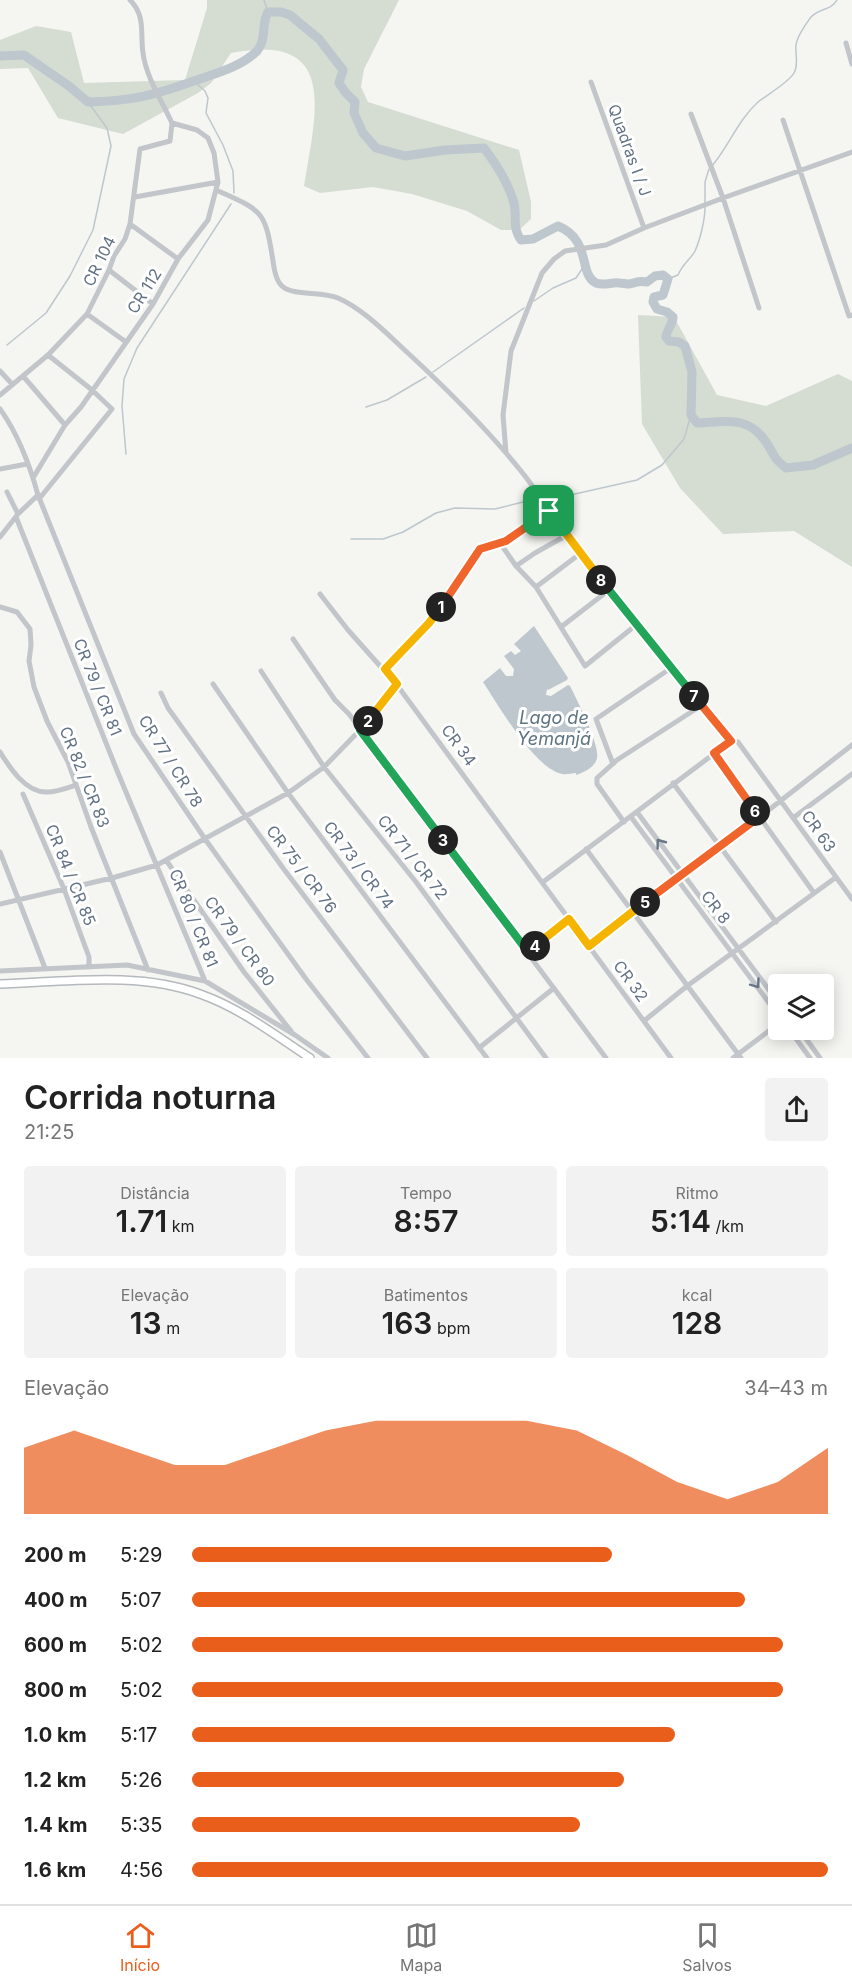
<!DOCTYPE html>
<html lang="pt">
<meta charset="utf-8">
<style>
body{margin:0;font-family:Inter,sans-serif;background:#f2f2f2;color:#222;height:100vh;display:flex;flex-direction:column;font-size:22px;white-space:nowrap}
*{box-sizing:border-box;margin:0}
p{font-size:20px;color:#767676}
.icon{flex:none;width:33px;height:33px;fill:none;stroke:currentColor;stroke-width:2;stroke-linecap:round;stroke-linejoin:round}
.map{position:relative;height:1058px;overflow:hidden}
.drawer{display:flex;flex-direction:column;background:#fff;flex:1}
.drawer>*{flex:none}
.tools{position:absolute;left:768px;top:974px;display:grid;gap:12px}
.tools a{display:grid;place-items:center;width:66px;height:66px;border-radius:6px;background:#fff;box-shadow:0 3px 15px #0003;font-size:30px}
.pin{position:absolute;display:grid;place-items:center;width:51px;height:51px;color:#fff;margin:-26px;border-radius:12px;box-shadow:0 3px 9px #0006}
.km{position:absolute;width:30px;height:30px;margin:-15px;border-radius:50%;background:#222;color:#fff;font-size:16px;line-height:30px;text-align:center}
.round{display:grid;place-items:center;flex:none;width:63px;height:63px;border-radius:6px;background:#f2f2f2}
.head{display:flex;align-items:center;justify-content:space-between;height:102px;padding:0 24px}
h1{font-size:33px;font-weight:600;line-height:45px}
.metrics{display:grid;grid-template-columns:repeat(3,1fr);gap:9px;height:102px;padding:6px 24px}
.metrics div{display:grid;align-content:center;border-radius:6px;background:#f2f2f2;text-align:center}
.metrics b{font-size:30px;font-weight:600}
.metrics small{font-size:16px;font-weight:400}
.metrics p{font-size:16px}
.chart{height:168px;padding:12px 24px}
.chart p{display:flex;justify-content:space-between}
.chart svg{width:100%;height:108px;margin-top:6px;fill:#ea5e1c;opacity:.7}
ul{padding:0 24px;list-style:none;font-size:20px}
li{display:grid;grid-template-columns:96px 72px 1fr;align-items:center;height:45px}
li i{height:15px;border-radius:8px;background:#ea5e1c}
.menu{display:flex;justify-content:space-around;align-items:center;height:84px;border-top:2px solid #e0e0e0;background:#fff;font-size:16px;color:#767676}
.menu a{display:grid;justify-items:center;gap:3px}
.menu .active{color:#ea5e1c}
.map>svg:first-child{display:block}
.green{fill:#d5dcd2}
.water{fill:#bdc7cd}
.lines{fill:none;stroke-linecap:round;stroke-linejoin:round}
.stream{stroke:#bdc7cd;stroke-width:1.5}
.river{stroke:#bdc7cd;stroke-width:9}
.major-casing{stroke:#b5b9bd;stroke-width:10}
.minor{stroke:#c2c5c9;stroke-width:5}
.major{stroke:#fff;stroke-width:7}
.oneway{stroke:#687687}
.split-1-casing{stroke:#fff;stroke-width:12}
.split-2-casing{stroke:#fff;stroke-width:12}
.split-3-casing{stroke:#fff;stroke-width:12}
.split-4-casing{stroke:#fff;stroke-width:12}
.split-5-casing{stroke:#fff;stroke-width:12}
.split-6-casing{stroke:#fff;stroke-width:12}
.split-7-casing{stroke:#fff;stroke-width:12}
.split-8-casing{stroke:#fff;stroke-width:12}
.split-9-casing{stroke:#fff;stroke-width:12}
.split-1{stroke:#f0652b;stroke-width:8}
.split-2{stroke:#f5b400;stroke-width:8}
.split-3{stroke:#22a559;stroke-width:8}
.split-4{stroke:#22a559;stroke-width:8}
.split-5{stroke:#f5b400;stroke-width:8}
.split-6{stroke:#f0652b;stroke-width:8}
.split-7{stroke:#f0652b;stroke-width:8}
.split-8{stroke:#22a559;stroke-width:8}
.split-9{stroke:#f5b400;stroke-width:8}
.labels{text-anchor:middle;stroke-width:6;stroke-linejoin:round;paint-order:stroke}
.street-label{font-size:16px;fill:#637284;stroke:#fff}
.water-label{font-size:18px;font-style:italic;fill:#5f7481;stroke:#fff}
</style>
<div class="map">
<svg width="852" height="1058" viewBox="0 0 852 1058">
<rect width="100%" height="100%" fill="#f5f5f1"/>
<!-- green -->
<path class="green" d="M207,0H399L364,69L361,87L368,102L519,150L531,202V219L519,230H501L467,211L412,194L373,187L320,193L304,186C315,115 341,31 231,53L211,83L198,93L123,134L58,118L28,68L0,69V40L36,26L71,32L84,83L185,80L207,8Z
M638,315L674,317L717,395L766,406L838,374L852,381V567L794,531L723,534L680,488L642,424Z"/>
<!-- water -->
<path class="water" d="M534,626L568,678L567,680L548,690L547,689L546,695L551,696L568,685L570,686C577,700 600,745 597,758C595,767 585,772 576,775V773C572,773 566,775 562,774C534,768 499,706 483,682L500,668L506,676H513L514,669L504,656L511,651L515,655L521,651L514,644Z"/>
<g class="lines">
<!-- stream -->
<path class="stream" d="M264,0L268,12
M189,83L197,84L205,91L208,98L206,113L223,145L233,171L234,193
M712,166C729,146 738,120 758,102C767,95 789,82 794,73C799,64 795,55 796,45C797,36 806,24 811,17C819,8 831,11 837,0
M705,203V182L709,169
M668,279L678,275C683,263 691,259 695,251C700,240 705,220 705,207
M534,301L553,288L576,278L582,269L584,259
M7,345L46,313L70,276L93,230L111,146L107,128L88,102
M433,372L524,308
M366,407L387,400L426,377
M126,454L122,406L124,379L137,348L231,204
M544,497L566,496L637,480L662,465L684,439L691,415
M351,539H383L403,532L436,513L455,508L495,509L535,499"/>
<!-- river -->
<path class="river" d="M0,56L24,55L69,86L88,102C130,101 152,96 191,82C213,74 240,68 257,51C267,39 261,24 268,12H281L290,15L319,39L343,70L339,83L345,92L355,102L354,113L363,133L376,148L405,156L445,150L484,148C497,165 508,182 514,203C517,216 512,228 521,240L533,239L558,226C592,240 578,274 596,283C604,286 612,282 619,283C620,283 628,284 629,284C637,283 637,280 647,282L655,276L663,275L668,279L663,295L654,297L653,302L657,309L667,312L673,317C673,324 667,329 666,337L669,341L679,342L685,346L692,372L691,415L697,423C725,422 748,415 766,442C775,455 772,457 786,468L813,465L852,448"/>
<!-- major casing -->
<g class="major-casing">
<path id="major" d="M0,984C64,982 139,971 200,994C240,1008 275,1035 310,1058"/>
</g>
<!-- minor -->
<path class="minor" d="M130,0C146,16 140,33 143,53C146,77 162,101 172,123
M846,43L852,64
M591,82L644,228
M691,114L723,198L759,308
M783,120L849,316L852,315
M216,190C263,211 265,210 273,261C274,269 276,281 282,286C292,296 322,291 338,298C365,310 388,335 409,354C450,392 491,433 525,476C560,523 594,572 631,618C663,660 698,700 731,741
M135,197L218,182
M130,224L178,259
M109,270L153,304
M87,314L126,342
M0,371L12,384
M23,376L65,425
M0,395L48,355L87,314L109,270L114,256L125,239L130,224L140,149L170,141L172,123
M0,409C18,434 30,466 38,495L134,734L205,839L306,979L368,1058
M506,453L503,415L511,351L542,273L554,259L565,251L606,245L644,228L723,198L852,152
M0,469L27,464
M33,478L65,425L81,407L153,304L178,259L208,220L218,182L214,153L208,138L197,130L172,123
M7,492L18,514
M39,499L112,409L92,390L48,355
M16,517L118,773L205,981
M0,537L18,514L38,495
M500,543L516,566L536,587L585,666L636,625
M516,566L535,553L567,535
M536,587L581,553
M320,594L348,630L397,685L671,1058
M0,607L17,612L30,629L31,645L29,661L34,687L47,721L68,762L91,827L148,970
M561,627L609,590
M293,639L335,700L349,714L606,1058
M385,669L429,623L480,550L506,541L549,511
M261,671L324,767L416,882L546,1058
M213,684L288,793L487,1058
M161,693L168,708L283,868L427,1058
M731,741L738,742L852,899
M0,752C10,768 26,793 47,792C57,792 67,788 76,785
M714,753L814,893
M613,764L596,719L671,668
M673,783L776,922
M23,794L64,889L89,957V967
M637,812L778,1002
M631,817L778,1015
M793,818L852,774
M624,822L597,784V778L617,760L702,705
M586,849L741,1058
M0,852L45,968
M166,860L244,972L291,1031
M543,882L731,741
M0,904L112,878L157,865L166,860L288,793L324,767L360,730L397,685
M589,946L632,911L720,848L852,745
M528,952L569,919
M0,971L127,965L205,981L295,1035L328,1058
M644,1021L687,986L835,878
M789,1029L810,1058
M799,1029L820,1058
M479,1048L554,988
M733,1058L778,1024"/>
<!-- major -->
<use href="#major" class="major"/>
</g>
<!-- one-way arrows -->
<defs><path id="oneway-chevron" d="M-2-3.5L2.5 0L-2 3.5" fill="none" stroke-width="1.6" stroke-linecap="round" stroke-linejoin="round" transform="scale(1.5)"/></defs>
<g class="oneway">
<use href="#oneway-chevron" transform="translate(660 843) rotate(-127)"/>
<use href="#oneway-chevron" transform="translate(756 984) rotate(54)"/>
</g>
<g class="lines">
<!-- split-1 casing -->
<g class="split-1-casing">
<path id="split-1" d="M441,607L480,549L506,541L549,511"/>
</g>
<!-- split-2 casing -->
<g class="split-2-casing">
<path id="split-2" d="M368,721L397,684L385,669L429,623L441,607"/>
</g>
<!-- split-3 casing -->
<g class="split-3-casing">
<path id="split-3" d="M368,721L360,730L443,840"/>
</g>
<!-- split-4 casing -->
<g class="split-4-casing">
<path id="split-4" d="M443,840L528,952L535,946"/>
</g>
<!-- split-5 casing -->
<g class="split-5-casing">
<path id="split-5" d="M535,946L569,919L589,946L645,902"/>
</g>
<!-- split-6 casing -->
<g class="split-6-casing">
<path id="split-6" d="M645,902L759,817L755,811"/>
</g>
<!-- split-7 casing -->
<g class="split-7-casing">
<path id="split-7" d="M694,696L731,741L714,753L755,811"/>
</g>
<!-- split-8 casing -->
<g class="split-8-casing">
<path id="split-8" d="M601,580L694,696"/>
</g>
<!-- split-9 casing -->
<g class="split-9-casing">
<path id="split-9" d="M549,511L601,580"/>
</g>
<!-- split-1 -->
<use href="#split-1" class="split-1"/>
<!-- split-2 -->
<use href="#split-2" class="split-2"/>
<!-- split-3 -->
<use href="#split-3" class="split-3"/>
<!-- split-4 -->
<use href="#split-4" class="split-4"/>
<!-- split-5 -->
<use href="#split-5" class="split-5"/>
<!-- split-6 -->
<use href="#split-6" class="split-6"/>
<!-- split-7 -->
<use href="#split-7" class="split-7"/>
<!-- split-8 -->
<use href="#split-8" class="split-8"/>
<!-- split-9 -->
<use href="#split-9" class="split-9"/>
</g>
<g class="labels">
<!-- street labels -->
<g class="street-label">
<text transform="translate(630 150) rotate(70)" y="6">Quadras I / J</text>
<text transform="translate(99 261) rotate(-64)" y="6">CR 104</text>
<text transform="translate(144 291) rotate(-58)" y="6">CR 112</text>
<text transform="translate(98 687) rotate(68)" y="6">CR 79 / CR 81</text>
<text transform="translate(459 745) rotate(54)" y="6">CR 34</text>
<text transform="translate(171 761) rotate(58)" y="6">CR 77 / CR 78</text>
<text transform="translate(85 777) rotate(68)" y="6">CR 82 / CR 83</text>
<text transform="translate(819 831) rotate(55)" y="6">CR 63</text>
<text transform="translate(413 857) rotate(52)" y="6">CR 71 / CR 72</text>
<text transform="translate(359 865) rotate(53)" y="6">CR 73 / CR 74</text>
<text transform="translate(302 869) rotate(53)" y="6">CR 75 / CR 76</text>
<text transform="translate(71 875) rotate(68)" y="6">CR 84 / CR 85</text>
<text transform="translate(716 907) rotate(53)" y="6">CR 8</text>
<text transform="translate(194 918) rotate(68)" y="6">CR 80 / CR 81</text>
<text transform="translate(240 941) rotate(54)" y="6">CR 79 / CR 80</text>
<text transform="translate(631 981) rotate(54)" y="6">CR 32</text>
</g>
<!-- water labels -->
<g class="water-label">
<text x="554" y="724">Lago de<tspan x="554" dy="21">Yemanjá</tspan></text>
</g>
</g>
</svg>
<div class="tools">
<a><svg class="icon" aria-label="layers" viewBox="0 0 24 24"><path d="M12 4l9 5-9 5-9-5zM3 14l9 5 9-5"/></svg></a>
</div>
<div class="pin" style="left:549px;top:511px;background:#1e9e55"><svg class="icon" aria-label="arrive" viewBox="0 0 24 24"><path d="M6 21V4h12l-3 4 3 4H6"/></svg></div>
<b class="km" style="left:441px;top:607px">1</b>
<b class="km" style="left:368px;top:721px">2</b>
<b class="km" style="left:443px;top:840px">3</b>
<b class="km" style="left:535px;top:946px">4</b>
<b class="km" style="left:645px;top:902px">5</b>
<b class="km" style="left:755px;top:811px">6</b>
<b class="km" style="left:694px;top:696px">7</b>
<b class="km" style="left:601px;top:580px">8</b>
</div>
<section class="drawer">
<div class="head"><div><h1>Corrida noturna</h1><p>21:25</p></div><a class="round"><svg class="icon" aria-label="share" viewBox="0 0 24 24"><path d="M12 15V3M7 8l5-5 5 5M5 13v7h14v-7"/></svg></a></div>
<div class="metrics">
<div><p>Distância</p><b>1.71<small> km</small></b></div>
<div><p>Tempo</p><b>8:57</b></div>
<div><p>Ritmo</p><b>5:14<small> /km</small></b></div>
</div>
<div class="metrics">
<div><p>Elevação</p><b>13<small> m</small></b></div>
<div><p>Batimentos</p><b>163<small> bpm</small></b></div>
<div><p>kcal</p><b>128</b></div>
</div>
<div class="chart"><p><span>Elevação</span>34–43 m</p>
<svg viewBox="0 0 160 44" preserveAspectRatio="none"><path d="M0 44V17L10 10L20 17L30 24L40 24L50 17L60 10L70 6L80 6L90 6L100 6L110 10L120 20L130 31L140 38L150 31L160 17V44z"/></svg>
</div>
<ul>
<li><b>200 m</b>5:29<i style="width:66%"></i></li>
<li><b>400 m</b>5:07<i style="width:87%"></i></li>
<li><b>600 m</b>5:02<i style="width:93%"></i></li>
<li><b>800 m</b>5:02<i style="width:93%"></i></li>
<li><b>1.0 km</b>5:17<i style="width:76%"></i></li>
<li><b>1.2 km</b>5:26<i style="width:68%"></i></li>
<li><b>1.4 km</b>5:35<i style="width:61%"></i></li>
<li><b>1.6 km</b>4:56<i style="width:100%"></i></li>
</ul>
</section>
<nav class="menu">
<a class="active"><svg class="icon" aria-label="home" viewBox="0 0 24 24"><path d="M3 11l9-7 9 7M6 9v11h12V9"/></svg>Início</a>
<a><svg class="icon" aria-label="map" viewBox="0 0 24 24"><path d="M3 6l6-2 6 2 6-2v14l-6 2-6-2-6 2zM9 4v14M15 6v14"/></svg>Mapa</a>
<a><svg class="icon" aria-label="saved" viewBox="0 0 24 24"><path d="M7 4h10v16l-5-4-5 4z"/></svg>Salvos</a>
</nav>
